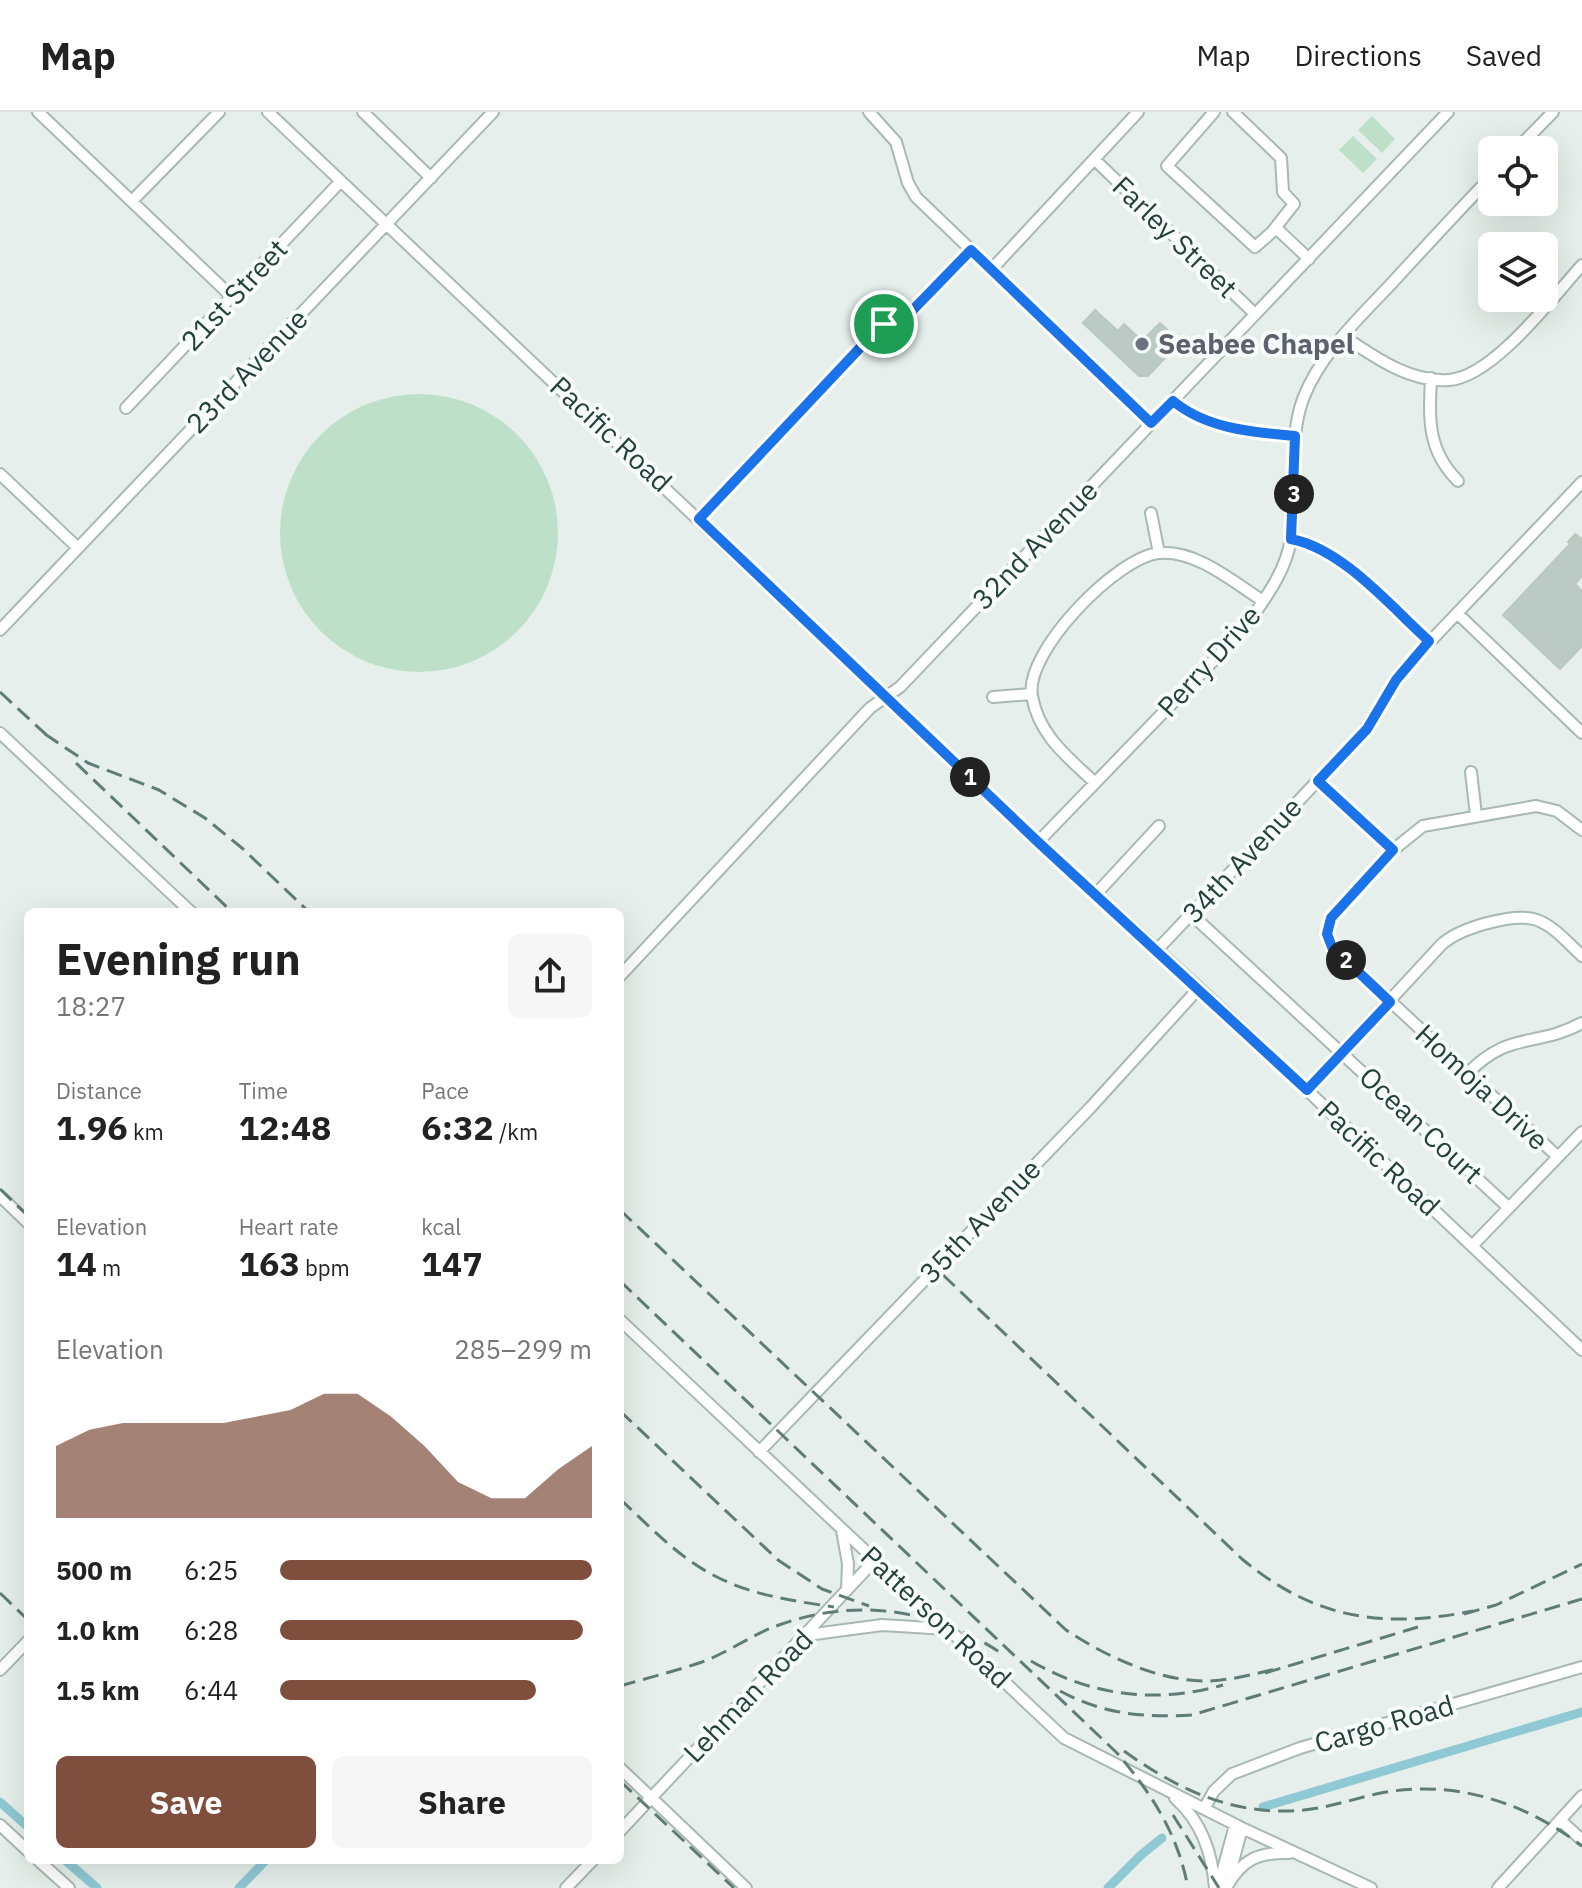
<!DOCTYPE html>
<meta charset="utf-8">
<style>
body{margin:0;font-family:"IBM Plex Sans",sans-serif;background:#f6f6f6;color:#222;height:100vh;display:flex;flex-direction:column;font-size:30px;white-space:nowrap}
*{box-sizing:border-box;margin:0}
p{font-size:26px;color:#767676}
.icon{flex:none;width:44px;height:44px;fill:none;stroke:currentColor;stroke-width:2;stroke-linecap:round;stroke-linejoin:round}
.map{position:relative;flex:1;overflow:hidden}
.panel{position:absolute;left:24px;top:796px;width:600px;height:956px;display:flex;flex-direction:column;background:#fff;border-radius:12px;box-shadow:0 8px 32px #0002}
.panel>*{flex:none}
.buttons{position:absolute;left:1478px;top:24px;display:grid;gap:16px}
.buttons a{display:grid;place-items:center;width:80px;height:80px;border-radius:12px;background:#fff;box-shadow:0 8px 32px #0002;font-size:40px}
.pin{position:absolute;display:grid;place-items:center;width:68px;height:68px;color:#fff;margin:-34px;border:4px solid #fff;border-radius:50%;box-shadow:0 2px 8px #0007}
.km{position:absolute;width:40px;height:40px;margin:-20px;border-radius:50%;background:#222;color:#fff;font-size:22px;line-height:40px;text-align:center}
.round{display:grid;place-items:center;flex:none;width:84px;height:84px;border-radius:12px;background:#f6f6f6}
.overview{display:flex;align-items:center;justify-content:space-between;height:136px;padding:0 32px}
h1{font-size:44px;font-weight:800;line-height:60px}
.figures{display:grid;grid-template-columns:repeat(3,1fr);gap:12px;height:136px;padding:8px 32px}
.figures div{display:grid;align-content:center}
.figures b{font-size:34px;font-weight:800}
.figures small{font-size:22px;font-weight:400}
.figures p{font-size:22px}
.chart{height:224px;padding:16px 32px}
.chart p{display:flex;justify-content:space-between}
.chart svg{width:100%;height:144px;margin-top:8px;fill:#804e3d;opacity:.7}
.cta{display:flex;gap:16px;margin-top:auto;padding:16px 32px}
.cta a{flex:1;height:92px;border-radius:12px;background:#804e3d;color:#fff;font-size:32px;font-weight:800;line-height:92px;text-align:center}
.cta a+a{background:#f6f6f6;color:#222}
ul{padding:0 32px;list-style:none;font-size:26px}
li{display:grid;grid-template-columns:128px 96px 1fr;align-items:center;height:60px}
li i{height:20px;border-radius:10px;background:#804e3d}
header{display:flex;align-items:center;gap:48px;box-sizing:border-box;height:112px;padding:0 40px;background:#fff;border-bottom:2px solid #e0e0e0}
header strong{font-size:38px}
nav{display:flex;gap:44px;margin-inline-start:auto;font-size:28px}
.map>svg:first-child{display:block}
.green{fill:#bfe0c8}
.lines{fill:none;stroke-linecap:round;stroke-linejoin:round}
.canal{stroke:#8ec9d4;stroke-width:9}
.building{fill:#bbcac4;stroke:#b8c9c2;stroke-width:2}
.street-casing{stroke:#a8b8b2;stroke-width:14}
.street{stroke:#fff;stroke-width:10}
.rail{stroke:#5f7d75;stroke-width:3;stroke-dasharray:16 8;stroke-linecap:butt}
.route-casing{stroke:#fff;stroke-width:16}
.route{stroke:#1a73e8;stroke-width:10}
.worship-dot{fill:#6b7280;stroke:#f7fbf9;stroke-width:3}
.labels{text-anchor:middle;stroke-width:8;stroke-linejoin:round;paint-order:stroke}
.street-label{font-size:28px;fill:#24423a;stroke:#f7fbf9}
.worship-label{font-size:28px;font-weight:bold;fill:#5b616d;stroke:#f7fbf9;text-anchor:start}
</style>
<header>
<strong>Map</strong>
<nav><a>Map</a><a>Directions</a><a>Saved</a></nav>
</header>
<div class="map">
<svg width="1582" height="1776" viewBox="0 0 1582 1776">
<rect width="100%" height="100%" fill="#e6efeb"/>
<!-- green -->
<path class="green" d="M1372,4L1395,27L1382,41L1358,18Z
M1353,24L1377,47L1363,61L1339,38Z
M280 421a139 139 0 1 1 278 0a139 139 0 1 1-278 0Z"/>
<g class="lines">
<!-- canal -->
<path class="canal" d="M0,1690L28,1715
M1263,1695L1582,1600
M65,1748L97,1776
M239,1776L266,1748
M1108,1776L1141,1743L1162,1726"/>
</g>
<!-- building -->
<path class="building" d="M1095,198L1118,219L1124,212L1142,229L1160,211L1180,230L1148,264H1139L1083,211Z
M1575,422L1582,427V464L1575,472L1582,479V534L1560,557L1503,503L1570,432L1568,430Z"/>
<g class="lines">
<!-- street casing -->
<g class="street-casing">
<path id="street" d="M38,0L232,185
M268,0L1038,730L1199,876L1582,1238
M363,0L431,66
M869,0L896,30L908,71L916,85L1151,311
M1214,0L1167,54L1255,135L1272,120L1294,92L1283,80L1281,46L1233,0
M1516,38L1553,0
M1094,47L1255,202
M133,88L219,0
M1276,116L1309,147
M991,158L1138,0
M1343,224C1373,244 1410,271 1449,268C1493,265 1553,185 1582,153
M1431,266C1429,307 1427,338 1458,369
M1173,289C1207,317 1252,320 1295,324
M126,296L341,69
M0,362L78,436
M1151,401L1159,441
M699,407L873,222L886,211L904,207L971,138
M1291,427C1344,437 1389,494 1429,529
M1457,501L1582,621
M0,518L493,0
M993,585L1031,582
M0,621L191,800
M1471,660L1476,703
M1318,669L1393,738
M1095,671C1068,645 1039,624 1032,584C1024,540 1117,445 1159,441C1197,438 1233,470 1263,489
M1038,730L1244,517C1263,489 1286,461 1291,426C1298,380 1287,331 1303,287C1320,242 1360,205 1392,171C1425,135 1458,99 1492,64
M1096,782L1159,714
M1191,802L1508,1095
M1156,839L1363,621L1403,558L1582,370
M620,864L870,596L900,575L1448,0
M1468,961C1510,918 1536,936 1582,911
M1307,978L1441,833C1459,816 1514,800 1537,808C1554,814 1569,832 1582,844
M1557,1044L1332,835L1327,822L1331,806L1393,738L1423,714L1536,694L1557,699L1582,718
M0,1084L28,1111
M1472,1134L1582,1020
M620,1208L1064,1626L1242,1716L1371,1776
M759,1340L1091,995L1199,876
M842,1418L848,1452L847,1478
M807,1523L882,1513L947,1517
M0,1558L28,1529
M620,1656L746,1776
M1175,1686C1202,1710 1212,1741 1215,1776
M1204,1697L1214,1679L1232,1662L1300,1636L1582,1555
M1560,1708L1582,1728
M0,1713L28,1739
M620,1719L875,1448
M38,1748L69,1776
M1230,1761L1242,1716
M566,1776L593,1748
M1218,1776L1235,1713
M1226,1776C1241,1748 1258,1740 1289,1741
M1498,1776L1582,1684"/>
</g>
<!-- street -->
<use href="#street" class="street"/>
<!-- rail -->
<path class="rail" d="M0,580L53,629
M45,622L88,651L159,678L205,706L242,736L309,800
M76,651L232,800
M0,1077L28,1104
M620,1098L1066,1518C1108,1546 1170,1575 1221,1568C1240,1566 1258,1561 1276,1557
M943,1163L1242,1447C1314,1507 1382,1517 1473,1499
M620,1169L1117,1641C1152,1682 1178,1722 1188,1776
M620,1299L778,1448L822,1477L869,1494
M620,1387C649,1414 679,1446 715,1464C751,1483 794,1489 834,1495
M0,1481L28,1508
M1464,1502L1496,1493L1582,1452
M1031,1549C1091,1584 1155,1592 1223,1573
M1265,1561L1418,1515
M620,1574C647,1566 676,1559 702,1550C729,1540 753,1522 779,1513C856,1485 934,1497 1001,1541
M1060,1579C1103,1602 1143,1606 1192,1603L1582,1487
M1124,1639C1173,1674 1224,1700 1286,1699C1318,1699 1346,1689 1376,1682C1451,1666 1523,1689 1582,1734
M620,1669L734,1776
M1173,1703L1219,1776"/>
</g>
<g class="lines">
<!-- route casing -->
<g class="route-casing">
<path id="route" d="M971,138L1151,311L1173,289C1207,317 1252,320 1295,324L1291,427C1343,437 1390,494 1429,529L1396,568L1367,617L1318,669L1393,738L1331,806L1327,822L1332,835L1390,890L1307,978L1038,730L699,407L873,222L886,211L904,207Z"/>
</g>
<!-- route -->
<use href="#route" class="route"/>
</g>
<!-- markers -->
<circle class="worship-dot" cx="1142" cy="232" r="8"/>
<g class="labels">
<!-- street labels -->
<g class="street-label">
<text transform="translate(1175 125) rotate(44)" y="10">Farley Street</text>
<text transform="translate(234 183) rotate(-47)" y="10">21st Street</text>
<text transform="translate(247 259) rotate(-46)" y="10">23rd Avenue</text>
<text transform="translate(611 322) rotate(43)" y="10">Pacific Road</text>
<text transform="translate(1035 433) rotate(-46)" y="10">32nd Avenue</text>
<text transform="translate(1209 549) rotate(-48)" y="10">Perry Drive</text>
<text transform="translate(1242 748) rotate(-47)" y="10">34th Avenue</text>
<text transform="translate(1482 975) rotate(43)" y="10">Homoja Drive</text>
<text transform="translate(1421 1013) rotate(43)" y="10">Ocean Court</text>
<text transform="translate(1379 1046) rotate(43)" y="10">Pacific Road</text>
<text transform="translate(980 1109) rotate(-46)" y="10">35th Avenue</text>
<text transform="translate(936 1505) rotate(43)" y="10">Patterson Road</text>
<text transform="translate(748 1584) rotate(-46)" y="10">Lehman Road</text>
<text transform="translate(1384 1612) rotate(-16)" y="10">Cargo Road</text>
</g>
<!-- worship labels -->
<g class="worship-label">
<text x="1158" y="242">Seabee Chapel</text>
</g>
</g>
</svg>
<div class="buttons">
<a><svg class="icon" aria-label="locate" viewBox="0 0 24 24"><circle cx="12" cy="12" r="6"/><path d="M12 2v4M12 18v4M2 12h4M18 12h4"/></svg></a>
<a><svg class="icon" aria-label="layers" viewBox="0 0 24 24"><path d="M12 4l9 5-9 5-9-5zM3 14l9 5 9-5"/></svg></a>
</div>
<div class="pin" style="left:884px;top:212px;background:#1e9e55"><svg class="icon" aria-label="arrive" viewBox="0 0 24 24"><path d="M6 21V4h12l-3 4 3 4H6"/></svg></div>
<b class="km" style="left:970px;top:665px">1</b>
<b class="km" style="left:1346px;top:848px">2</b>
<b class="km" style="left:1294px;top:382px">3</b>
<section class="panel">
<div class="overview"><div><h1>Evening run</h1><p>18:27</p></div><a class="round"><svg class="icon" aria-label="share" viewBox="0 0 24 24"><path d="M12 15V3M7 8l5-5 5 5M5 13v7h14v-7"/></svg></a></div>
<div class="figures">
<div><p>Distance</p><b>1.96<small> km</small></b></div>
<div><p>Time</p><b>12:48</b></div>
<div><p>Pace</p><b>6:32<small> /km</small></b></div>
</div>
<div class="figures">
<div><p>Elevation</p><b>14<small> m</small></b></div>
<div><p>Heart rate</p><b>163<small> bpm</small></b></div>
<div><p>kcal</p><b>147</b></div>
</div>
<div class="chart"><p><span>Elevation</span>285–299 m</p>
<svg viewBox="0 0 160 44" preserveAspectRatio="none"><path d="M0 44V22L10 17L20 15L30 15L40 15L50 15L60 13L70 11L80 6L90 6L100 13L110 22L120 33L130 38L140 38L150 29L160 22V44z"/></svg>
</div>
<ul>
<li><b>500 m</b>6:25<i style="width:100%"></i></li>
<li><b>1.0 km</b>6:28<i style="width:97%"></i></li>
<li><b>1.5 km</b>6:44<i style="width:82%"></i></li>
</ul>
<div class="cta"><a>Save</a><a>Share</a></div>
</section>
</div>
